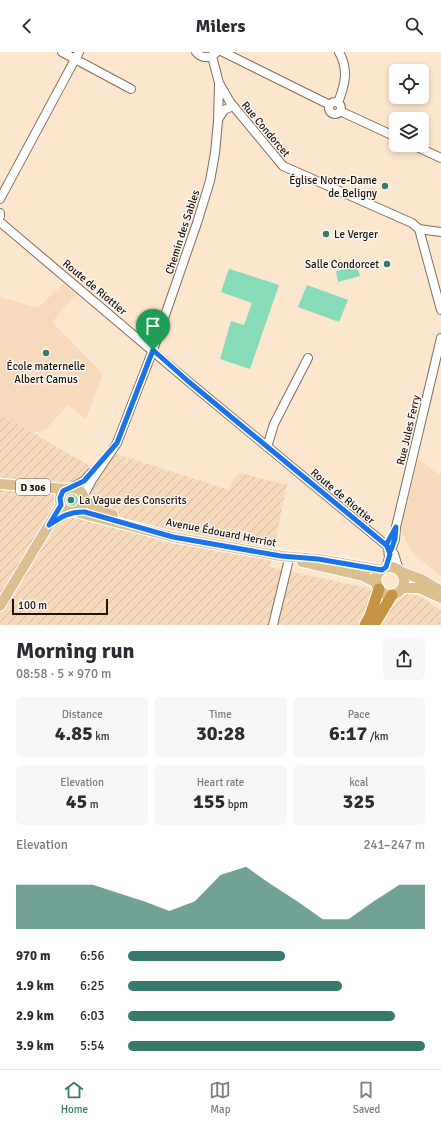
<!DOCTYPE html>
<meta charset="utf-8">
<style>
body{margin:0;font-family:Signika,sans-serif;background:#f7f7f7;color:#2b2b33;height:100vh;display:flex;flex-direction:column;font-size:15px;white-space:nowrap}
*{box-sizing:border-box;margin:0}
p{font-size:13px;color:#7c7c81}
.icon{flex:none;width:22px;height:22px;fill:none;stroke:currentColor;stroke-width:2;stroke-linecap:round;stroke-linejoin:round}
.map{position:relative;height:573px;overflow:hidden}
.drawer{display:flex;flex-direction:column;background:#fff;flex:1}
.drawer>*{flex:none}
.buttons{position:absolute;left:389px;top:12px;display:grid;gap:8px}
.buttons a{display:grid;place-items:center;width:40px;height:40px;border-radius:6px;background:#fff;box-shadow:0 2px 6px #0003;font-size:20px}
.scale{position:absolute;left:12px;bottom:10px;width:96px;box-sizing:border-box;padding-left:4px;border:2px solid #1d150c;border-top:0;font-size:11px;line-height:14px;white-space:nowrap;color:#1d150c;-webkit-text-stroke:3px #fbf7f2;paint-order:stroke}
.pin{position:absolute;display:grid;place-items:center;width:34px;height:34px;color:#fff;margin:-41px -17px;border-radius:50% 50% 50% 0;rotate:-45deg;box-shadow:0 0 4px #0007}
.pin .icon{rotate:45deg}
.round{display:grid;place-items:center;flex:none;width:42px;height:42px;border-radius:6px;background:#f7f7f7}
.head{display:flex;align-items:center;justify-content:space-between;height:68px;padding:0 16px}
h1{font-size:22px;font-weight:700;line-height:30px}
.stats{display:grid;grid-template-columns:repeat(3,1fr);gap:6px;height:68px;padding:4px 16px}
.stats div{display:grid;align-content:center;border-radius:6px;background:#f7f7f7;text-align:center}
.stats b{font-size:20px;font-weight:700}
.stats small{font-size:11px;font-weight:400}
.stats p{font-size:11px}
.chart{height:112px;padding:8px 16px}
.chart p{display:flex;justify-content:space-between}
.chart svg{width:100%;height:72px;margin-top:4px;fill:#377a6b;opacity:.7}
ul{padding:0 16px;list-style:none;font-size:13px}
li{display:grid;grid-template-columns:64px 48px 1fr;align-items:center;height:30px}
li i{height:10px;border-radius:5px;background:#377a6b}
header{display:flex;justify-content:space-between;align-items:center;height:52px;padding:0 16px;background:#fff;font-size:18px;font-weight:700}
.menu{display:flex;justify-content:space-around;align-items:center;height:56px;border-top:1px solid #e1e1e2;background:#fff;font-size:11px;color:#7c7c81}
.menu a{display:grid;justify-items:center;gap:2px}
.menu .active{color:#377a6b}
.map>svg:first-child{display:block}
.built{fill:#f7dabc}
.industrial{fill:url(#industrial-furrows)}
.grass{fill:#87dbb6}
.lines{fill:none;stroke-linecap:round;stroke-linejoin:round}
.minor-casing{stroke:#826e59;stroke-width:10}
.major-casing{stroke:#fff;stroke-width:12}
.highway-casing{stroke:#fff;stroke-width:13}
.minor{stroke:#fff;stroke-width:8}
.major{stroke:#dcbf8e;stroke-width:10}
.highway{stroke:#c59443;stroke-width:11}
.route-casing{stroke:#fff;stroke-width:8}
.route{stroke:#1a73e8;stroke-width:5}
.poi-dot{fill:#377a6b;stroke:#fbf7f2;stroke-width:1.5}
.labels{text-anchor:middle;stroke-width:3;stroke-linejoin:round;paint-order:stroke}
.shield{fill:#fbf7f2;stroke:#605951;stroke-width:1}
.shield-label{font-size:10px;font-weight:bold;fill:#1d150c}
.street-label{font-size:11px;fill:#1d150c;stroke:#fbf7f2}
.poi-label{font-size:11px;fill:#1d150c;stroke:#fbf7f2;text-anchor:end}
</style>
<header><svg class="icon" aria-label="back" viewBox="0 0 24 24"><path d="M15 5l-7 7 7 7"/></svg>Milers<svg class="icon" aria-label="search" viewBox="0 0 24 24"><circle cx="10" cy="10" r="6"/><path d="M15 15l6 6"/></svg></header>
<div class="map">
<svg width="441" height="573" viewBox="0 0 441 573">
<defs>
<pattern id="industrial-furrows" width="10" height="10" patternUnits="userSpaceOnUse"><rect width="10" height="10" fill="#f7dabc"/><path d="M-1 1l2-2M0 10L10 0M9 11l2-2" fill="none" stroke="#d3baa0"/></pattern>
</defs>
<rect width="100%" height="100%" fill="#fde6ce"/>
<!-- built -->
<path class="built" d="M63,232L76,242L52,270L103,322L86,367L68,353L45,378L31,381L5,364L0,362V245L38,256Z
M418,407L440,423L441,421V524L417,505L409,495L401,478Z"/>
<!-- industrial -->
<path class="industrial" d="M0,362L102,421L116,402L230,438L233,427L240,421L287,433L270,515L368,536L420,544L441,559V573H0Z"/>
<!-- grass -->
<path class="grass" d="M357,214L360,224L338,230L336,219Z
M230,217L279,233L250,317L220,307L231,269L244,273L252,251L221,240L228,219Z
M307,233L348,248L339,270L298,255Z
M70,442H76L79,445L78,452L74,455L68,454L65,449L66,444Z"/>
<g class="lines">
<!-- minor casing -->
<g class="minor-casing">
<path id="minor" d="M62,0L131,37
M196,0C202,7 210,7 217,0
M223,0L330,53
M212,4L219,31L230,50L283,114L412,171L419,177L441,180
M329 56a6 6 0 1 1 12 0a6 6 0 1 1-12 0Z
M338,51C345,32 349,18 339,0
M340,59L396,85
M219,66L224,58L233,54
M413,93L441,106
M0,147L79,0
M0,161V164
M0,170L189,330L386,493L394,502L399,518
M419,177L441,258
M267,395L274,372L308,306
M71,436L84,429L91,421
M84,443L92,428L117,391L153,298L197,171L210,129L215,101L218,69L219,31
M391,498L395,487L396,475L441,286
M386,515L389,506L388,495
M273,573L289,507"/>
</g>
<!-- major casing -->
<g class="major-casing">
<path id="major" d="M0,432L66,437
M60 448a12 12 0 1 1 24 0a12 12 0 1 1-24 0Z
M85,447L95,456L113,463
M76,460L173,485L281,504L318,507L382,518
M302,510L363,524L377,531
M376 529a14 14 0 1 1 28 0a14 14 0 1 1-28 0Z
M402,520L423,528L441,539
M403,536H419L441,546
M0,554L61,453"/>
</g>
<!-- highway casing -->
<g class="highway-casing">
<path id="highway" d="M365,573L370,564L379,537
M374,573L392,543"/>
</g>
<!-- minor -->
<use href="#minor" class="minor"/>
<!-- major -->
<use href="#major" class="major"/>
<!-- highway -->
<use href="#highway" class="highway"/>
</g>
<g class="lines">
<!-- route casing -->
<g class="route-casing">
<path id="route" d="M153,298L189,330L386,493L396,475L395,487L391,498L387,494L390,502L386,515L382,518L376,517L318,507L281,504L173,485L85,460C70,459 61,465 49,473L61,453L60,446L63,439L84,429L117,391Z"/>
</g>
<!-- route -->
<use href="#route" class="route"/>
</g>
<!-- markers -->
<g class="poi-dot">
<circle cx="385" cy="134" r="4"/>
<circle cx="326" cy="182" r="4"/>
<circle cx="387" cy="212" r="4"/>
<circle cx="46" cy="301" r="4"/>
<circle cx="71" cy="448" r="4"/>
</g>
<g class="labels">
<!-- shield labels -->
<rect class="shield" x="16" y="427" width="34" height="16" rx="3"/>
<g class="shield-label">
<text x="33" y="439">D 306</text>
</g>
<!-- street labels -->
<g class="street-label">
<text transform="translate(266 77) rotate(50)" y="4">Rue Condorcet</text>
<text transform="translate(182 180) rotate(-72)" y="4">Chemin des Sables</text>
<text transform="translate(95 235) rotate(40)" y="4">Route de Riottier</text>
<text transform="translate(408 378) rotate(-77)" y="4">Rue Jules Ferry</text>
<text transform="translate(343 444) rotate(40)" y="4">Route de Riottier</text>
<text transform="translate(221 480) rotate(11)" y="4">Avenue Édouard Herriot</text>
</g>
<!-- poi labels -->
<g class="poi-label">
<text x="377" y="132">Église Notre-Dame<tspan x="377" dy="13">de Beligny</tspan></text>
<text x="334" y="186" text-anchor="start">Le Verger</text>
<text x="379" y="216">Salle Condorcet</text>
<text x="46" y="318" text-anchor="middle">École maternelle<tspan x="46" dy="13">Albert Camus</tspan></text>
<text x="79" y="452" text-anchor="start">La Vague des Conscrits</text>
</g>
</g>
</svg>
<div class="buttons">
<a><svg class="icon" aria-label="locate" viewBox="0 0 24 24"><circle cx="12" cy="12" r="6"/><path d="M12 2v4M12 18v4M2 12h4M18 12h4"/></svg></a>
<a><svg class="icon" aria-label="layers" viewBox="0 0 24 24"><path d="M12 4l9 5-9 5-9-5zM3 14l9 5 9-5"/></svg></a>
</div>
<div class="scale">100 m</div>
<div class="pin" style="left:153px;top:298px;background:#1e9e55"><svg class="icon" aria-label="arrive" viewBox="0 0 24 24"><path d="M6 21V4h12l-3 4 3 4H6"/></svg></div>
</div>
<section class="drawer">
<div class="head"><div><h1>Morning run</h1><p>08:58 · 5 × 970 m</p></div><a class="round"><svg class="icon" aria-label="share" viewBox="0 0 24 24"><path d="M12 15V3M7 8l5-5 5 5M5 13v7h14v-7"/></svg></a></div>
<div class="stats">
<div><p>Distance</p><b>4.85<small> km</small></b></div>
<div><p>Time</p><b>30:28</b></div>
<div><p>Pace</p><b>6:17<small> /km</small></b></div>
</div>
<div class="stats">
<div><p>Elevation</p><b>45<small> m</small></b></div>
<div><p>Heart rate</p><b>155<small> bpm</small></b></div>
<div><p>kcal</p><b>325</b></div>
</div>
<div class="chart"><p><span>Elevation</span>241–247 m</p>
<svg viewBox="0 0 160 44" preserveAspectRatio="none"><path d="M0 44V17L10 17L20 17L30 17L40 22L50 27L60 33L70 27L80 11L90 6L100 17L110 27L120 38L130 38L140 27L150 17L160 17V44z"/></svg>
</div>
<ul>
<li><b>970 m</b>6:56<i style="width:53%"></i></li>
<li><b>1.9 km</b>6:25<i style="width:72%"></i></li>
<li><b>2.9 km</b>6:03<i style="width:90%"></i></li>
<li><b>3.9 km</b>5:54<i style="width:100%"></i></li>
</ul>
</section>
<nav class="menu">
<a class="active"><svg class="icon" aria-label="home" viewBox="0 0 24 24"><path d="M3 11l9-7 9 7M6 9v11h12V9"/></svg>Home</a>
<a><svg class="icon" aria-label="map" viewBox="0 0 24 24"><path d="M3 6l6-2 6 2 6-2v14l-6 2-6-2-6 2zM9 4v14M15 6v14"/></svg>Map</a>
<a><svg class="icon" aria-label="saved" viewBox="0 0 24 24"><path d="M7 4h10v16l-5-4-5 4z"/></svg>Saved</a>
</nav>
